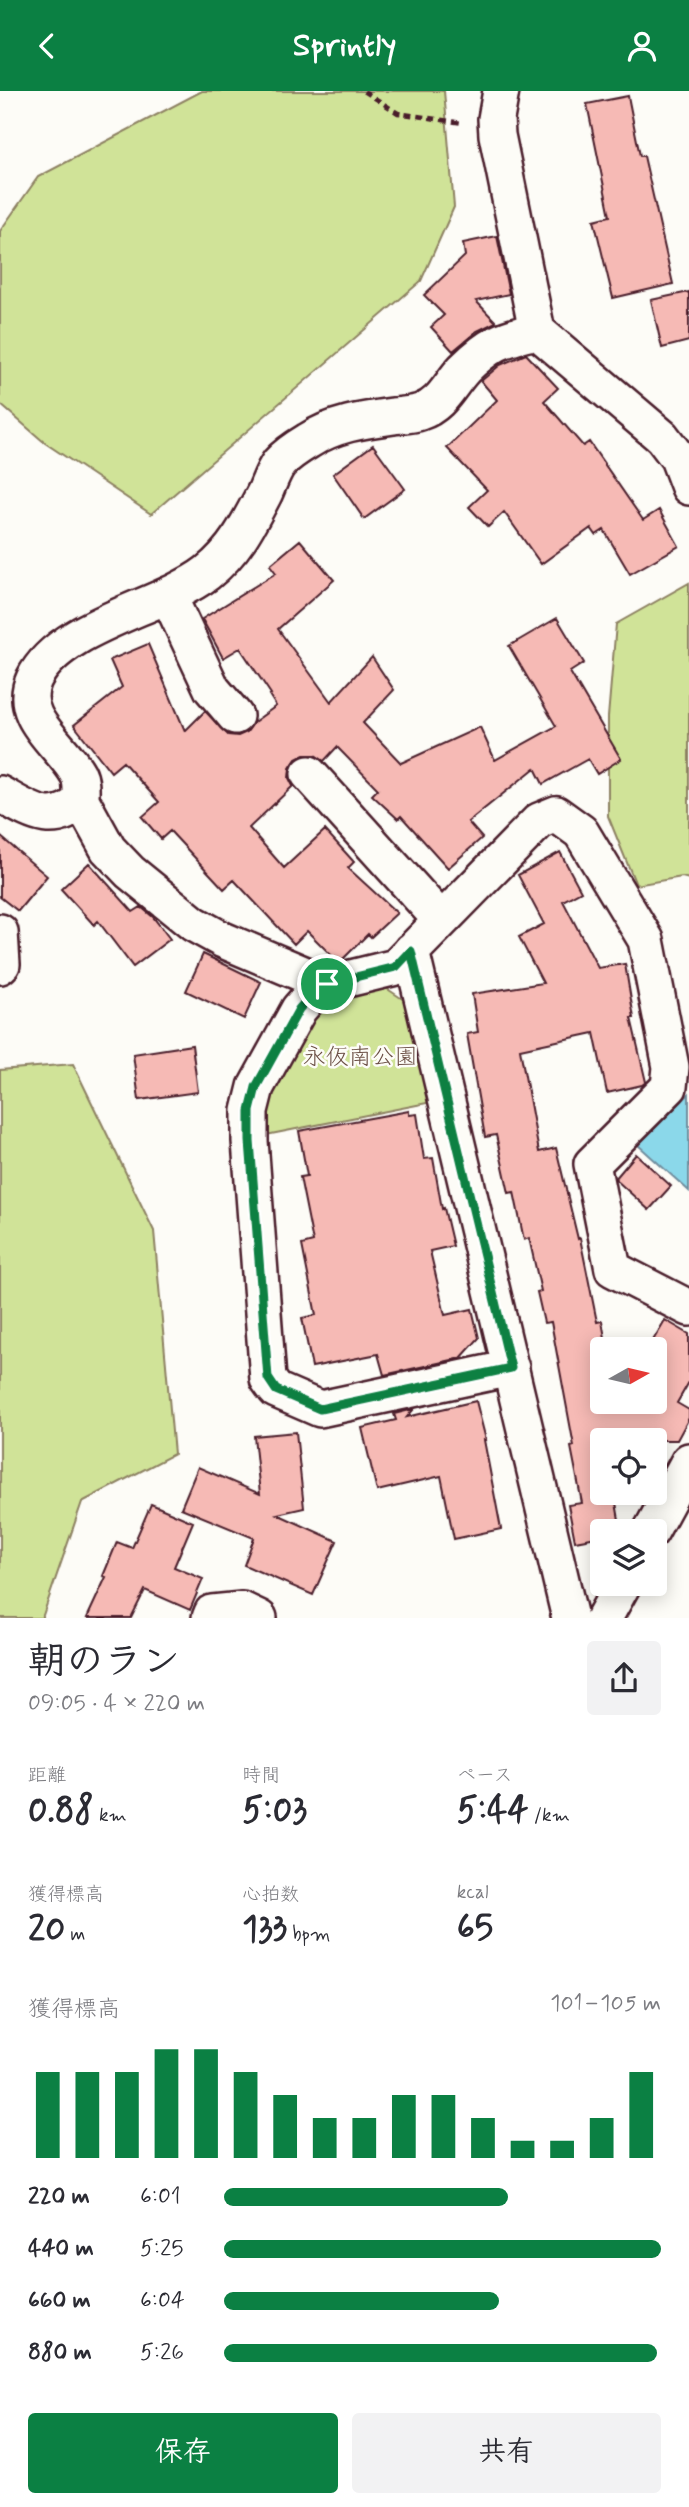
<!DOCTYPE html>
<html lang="ja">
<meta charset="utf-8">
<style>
body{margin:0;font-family:Mynerve,"Klee One",sans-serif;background:#f2f2f3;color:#2b2b33;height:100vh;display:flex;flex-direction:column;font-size:26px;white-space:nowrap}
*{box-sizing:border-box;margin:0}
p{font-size:23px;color:#7c7c81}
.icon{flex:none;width:38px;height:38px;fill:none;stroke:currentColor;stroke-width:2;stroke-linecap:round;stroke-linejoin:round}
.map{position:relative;height:1527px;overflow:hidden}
.sheet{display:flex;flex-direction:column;background:#fff;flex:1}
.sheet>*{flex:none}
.needle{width:46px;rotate:82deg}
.fabs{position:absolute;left:590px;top:1246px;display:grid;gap:14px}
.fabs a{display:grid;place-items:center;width:77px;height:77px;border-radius:7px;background:#fff;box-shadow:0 4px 18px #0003;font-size:35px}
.pin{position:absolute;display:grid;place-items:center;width:60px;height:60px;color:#fff;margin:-30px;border:4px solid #fff;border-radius:50%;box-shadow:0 2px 7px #0007}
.round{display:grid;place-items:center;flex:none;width:74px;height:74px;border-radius:7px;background:#f2f2f3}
.summary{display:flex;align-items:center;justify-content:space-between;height:119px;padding:0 28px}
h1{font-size:38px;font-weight:700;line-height:52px}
.figures{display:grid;grid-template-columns:repeat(3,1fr);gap:10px;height:119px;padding:7px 28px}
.figures div{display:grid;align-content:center}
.figures b{font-size:35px;font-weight:700}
.figures small{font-size:19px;font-weight:400}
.figures p{font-size:19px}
.chart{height:196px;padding:14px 28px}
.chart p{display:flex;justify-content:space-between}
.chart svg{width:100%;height:126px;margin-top:7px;stroke:#0b8043;stroke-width:6}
.action{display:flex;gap:14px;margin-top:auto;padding:14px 28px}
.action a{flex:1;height:80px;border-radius:7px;background:#0b8043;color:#fff;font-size:28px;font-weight:700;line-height:80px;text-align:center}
.action a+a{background:#f2f2f3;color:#2b2b33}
ul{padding:0 28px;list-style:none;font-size:23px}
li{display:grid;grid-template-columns:112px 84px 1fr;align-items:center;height:52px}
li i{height:18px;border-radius:9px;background:#0b8043}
header{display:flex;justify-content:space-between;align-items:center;height:91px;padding:0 28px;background:#0b8043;color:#fff;font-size:32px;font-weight:700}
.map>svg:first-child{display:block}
.green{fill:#d0e398;stroke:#8d8162;stroke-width:2}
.water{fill:#8bd8ea;stroke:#718e9e;stroke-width:2}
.building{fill:#f6bab5;stroke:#4a1f2b;stroke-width:2}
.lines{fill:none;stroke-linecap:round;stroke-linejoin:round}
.minor-casing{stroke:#4a1f2b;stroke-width:40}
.path{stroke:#4a1f2b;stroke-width:4.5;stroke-dasharray:7 5;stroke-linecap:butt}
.minor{stroke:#fdfcf7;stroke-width:35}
.route-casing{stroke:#fff;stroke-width:14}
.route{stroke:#0b8043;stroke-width:9}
.labels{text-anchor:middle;stroke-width:5;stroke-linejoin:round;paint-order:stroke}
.park-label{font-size:23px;fill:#6c5046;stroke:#fdfcf7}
</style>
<header><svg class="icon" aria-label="back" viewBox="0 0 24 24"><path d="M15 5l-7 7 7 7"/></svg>Sprintly<svg class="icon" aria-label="person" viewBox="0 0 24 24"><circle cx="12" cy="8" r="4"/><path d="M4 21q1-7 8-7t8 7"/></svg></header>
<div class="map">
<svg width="689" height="1527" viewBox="0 0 689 1527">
<rect width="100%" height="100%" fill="#fdfcf7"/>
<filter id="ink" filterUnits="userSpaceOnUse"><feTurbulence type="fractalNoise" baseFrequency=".0143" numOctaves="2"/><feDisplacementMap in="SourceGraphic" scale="14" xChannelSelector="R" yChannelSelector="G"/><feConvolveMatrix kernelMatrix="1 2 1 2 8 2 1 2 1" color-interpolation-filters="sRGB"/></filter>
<g filter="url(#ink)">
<!-- green -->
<path class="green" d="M202,0H444L454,116L421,190L151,423L45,352L0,313V140L38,86Z
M689,492V788L682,786L636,794L608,725V626L616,533Z
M383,895L407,911L432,1011L266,1044L267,1011L318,919L333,906Z
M73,973L154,1140L174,1363L82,1411L42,1527H0V979Z"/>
<!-- water -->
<path class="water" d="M689,1003V1100L638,1054Z"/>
<!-- building -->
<path class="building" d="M628,5L640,65H644L673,193L613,207L594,129L610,125L587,13Z
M497,145L509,203L476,210L496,231L477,240L453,260L431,236L444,224L424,204L465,165L463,152Z
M689,201V250L662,257L651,209Z
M526,263L558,297L544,310L583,355L589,351L643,429L659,419L679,455L630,483L604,439L596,444L591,437L541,473L504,421L488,436L469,416L487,399L447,357L497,309L481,290L500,274Z
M373,354L405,398L364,428L333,383Z
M300,449L334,489L278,538L331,611L372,566L394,599L363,632L401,672L480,636L495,669L556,635L509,555L557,527L584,572L570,581L621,668L597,683L588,668L543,693L535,677L468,731L482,747L448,777L401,725L398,728L372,704L378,698L337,656L324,670L315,664H304L296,668L290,677L289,687L293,695L249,737L284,777L325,739L354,771L348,777L397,822L371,846L368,843L342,869L337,870L307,840L294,853L234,789L224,798L170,740L161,748L142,726L159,711L123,671L111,681L74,634L122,596L110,569L148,553L185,640L205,620L228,644L238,645L247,641L254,631L276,615L269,604L271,603L240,557L223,567L202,528L276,482L270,474Z
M0,745L47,785L18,820L0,806Z
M560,761L581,800L563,810L598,877L625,873L634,927H631L646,991L642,994L607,1002L594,942L520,958L539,1061L556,1057L578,1148L580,1147L597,1231L602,1230L607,1258H602V1311H654V1258H648L665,1229L689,1243V1291L677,1312L689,1319V1327L677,1349H602V1408L615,1406L621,1440H602V1445L575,1450L568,1414L582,1412L571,1356L574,1355L551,1231L544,1232L537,1201L541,1200L529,1147L524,1149L514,1101L509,1102L496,1044L485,1046L467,943L478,941L472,903L543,892L519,846L544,833L518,784Z
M89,772L133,821L141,816L153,826L170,848L133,876L98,830L94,834L61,798Z
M203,863L261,891L244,928L186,900Z
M192,954L198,1001L139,1009L133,963Z
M409,1020V1024L417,1023L424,1068L433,1067L442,1118L444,1117L453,1155L430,1160L445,1224L472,1218L479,1247L461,1267L384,1284L378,1263L312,1276L302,1227L316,1224L302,1154L313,1151L300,1086L307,1085L299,1040Z
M636,1063L671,1095L649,1119L615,1088Z
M476,1310L486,1349H484L501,1438L454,1448L441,1385L377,1400L362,1337L396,1329L394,1323L414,1318L407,1326Z
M296,1341L304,1417L277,1423L337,1450L313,1504L244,1474L254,1447L181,1417L198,1376L260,1403L254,1345Z
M151,1413L193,1431L174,1476L203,1488L190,1519L145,1499L131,1527H87L106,1486L103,1485L117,1451L132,1457Z"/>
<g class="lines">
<!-- minor casing -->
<g class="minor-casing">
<path id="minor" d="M501,0L496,28L497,44L537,240L662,346L678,367L689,396
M168,504L212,598L235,625
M309,683L441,829
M0,703C29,719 53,738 81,709C81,700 82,691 78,683C62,653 16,627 34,588C60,534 161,517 207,482C235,460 249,432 265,401C269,392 273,380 279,372C286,364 298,356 308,350C334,333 364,329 393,325C402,324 412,324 420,321C442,314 449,294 464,278C489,253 503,247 537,240
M81,709L108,758L130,781L194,833L223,849L327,893
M0,841L2,873L0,875
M411,860L570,1527
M511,1277L320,1318L276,1299L268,1288L250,1050V1020L256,996L299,918L314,901L327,893L396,876L539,730L556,723L581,741L646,849L671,976L669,996L592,1073L613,1178L689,1217
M651,1440L689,1370
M210,1527L212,1522L242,1519L259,1527
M604,1527L623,1493"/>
</g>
<!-- path -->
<path class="path" d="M364,0L398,22L462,32"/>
<!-- minor -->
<use href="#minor" class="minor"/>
</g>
</g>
<g class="lines" filter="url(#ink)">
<!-- route casing -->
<g class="route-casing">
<path id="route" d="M411,860L511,1277L320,1318L276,1299L268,1287L250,1050V1020L256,996L299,918L314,901L327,893L396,876Z"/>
</g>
<!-- route -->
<use href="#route" class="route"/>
</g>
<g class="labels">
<!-- park labels -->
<g class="park-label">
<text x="360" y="973">永仮南公園</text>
</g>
</g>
</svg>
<div class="fabs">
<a><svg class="needle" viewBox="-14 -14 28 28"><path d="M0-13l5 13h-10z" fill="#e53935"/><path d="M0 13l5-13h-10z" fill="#7c7c81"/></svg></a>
<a><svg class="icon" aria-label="locate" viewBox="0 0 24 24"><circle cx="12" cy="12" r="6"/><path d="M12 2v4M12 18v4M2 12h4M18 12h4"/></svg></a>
<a><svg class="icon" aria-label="layers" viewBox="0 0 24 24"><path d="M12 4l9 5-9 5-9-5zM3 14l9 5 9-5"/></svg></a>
</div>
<div class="pin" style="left:327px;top:893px;background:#1e9e55"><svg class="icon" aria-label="arrive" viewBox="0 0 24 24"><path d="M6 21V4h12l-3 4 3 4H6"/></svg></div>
</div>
<section class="sheet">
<div class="summary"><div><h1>朝のラン</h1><p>09:05 · 4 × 220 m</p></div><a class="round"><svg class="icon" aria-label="share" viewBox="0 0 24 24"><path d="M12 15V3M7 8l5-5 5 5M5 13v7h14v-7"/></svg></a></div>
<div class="figures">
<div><p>距離</p><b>0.88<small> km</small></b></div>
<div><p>時間</p><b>5:03</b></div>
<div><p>ペース</p><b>5:44<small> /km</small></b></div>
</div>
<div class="figures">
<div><p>獲得標高</p><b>20<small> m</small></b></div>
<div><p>心拍数</p><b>133<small> bpm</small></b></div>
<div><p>kcal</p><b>65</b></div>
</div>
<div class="chart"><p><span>獲得標高</span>101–105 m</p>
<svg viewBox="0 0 160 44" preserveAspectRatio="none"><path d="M5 44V14M15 44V14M25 44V14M35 44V6M45 44V6M55 44V14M65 44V22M75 44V30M85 44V30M95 44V22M105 44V22M115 44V30M125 44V38M135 44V38M145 44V30M155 44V14"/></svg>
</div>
<ul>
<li><b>220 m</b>6:01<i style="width:65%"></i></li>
<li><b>440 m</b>5:25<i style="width:100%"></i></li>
<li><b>660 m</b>6:04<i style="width:63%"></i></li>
<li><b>880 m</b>5:26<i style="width:99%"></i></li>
</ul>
<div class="action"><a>保存</a><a>共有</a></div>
</section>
